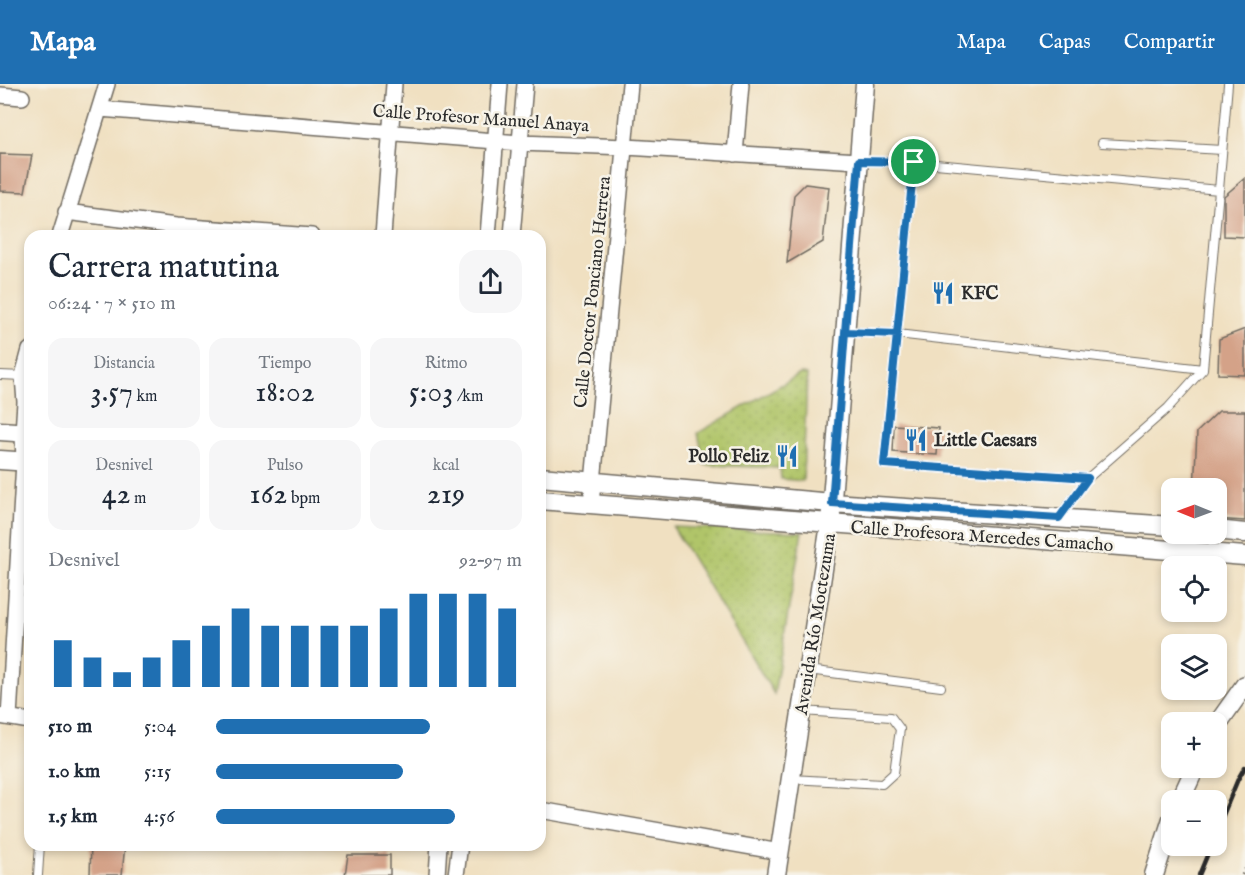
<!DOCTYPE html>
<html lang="es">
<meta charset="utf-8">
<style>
body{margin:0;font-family:"IM FELL English",serif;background:#f6f6f7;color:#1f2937;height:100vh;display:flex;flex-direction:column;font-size:22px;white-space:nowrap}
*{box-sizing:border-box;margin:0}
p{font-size:20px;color:#747a83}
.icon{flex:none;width:33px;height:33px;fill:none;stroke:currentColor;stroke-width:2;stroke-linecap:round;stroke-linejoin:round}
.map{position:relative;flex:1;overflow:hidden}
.sheet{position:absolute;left:24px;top:146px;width:522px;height:621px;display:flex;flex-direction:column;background:#fff;border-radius:18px;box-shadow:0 3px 9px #0003}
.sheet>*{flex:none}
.needle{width:39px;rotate:271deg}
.buttons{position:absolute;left:1161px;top:394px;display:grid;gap:12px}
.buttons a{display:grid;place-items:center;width:66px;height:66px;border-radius:12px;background:#fff;box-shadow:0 3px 9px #0003;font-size:30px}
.pin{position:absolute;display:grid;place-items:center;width:51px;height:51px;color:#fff;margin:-26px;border:3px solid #fff;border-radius:50%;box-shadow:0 2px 6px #0007}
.round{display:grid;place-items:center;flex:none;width:63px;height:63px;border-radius:18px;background:#f6f6f7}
.headline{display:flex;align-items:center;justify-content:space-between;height:102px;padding:0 24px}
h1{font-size:33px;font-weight:600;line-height:45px}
.figures{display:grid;grid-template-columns:repeat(3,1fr);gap:9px;height:102px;padding:6px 24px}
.figures div{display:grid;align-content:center;border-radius:15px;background:#f6f6f7;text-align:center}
.figures b{font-size:30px;font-weight:600}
.figures small{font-size:16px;font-weight:400}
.figures p{font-size:16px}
.chart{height:168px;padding:12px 24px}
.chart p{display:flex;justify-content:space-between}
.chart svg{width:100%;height:108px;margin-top:6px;stroke:#1f6fb2;stroke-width:6}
ul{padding:0 24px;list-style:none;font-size:20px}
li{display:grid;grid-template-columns:96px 72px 1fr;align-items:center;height:45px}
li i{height:15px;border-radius:8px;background:#1f6fb2}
header{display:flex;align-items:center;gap:36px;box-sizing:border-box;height:84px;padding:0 30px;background:#1f6fb2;color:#fff}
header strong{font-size:28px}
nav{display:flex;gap:33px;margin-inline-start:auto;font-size:21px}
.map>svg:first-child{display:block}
.park{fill:url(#park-dots);stroke:#6e784a;stroke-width:1.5}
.building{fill:#d4a288}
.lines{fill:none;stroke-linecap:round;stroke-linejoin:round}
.service-casing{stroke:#706a60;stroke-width:10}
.minor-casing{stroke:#706a60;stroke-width:18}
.tertiary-casing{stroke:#706a60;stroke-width:21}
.path{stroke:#706a60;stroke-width:3;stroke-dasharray:1.5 4.5;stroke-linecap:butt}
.service{stroke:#fff;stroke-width:8}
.minor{stroke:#fff;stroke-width:15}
.tertiary{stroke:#fff;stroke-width:18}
.rail{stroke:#2b2b2b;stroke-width:4.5}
.route-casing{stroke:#fff;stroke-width:12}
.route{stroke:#1f6fb2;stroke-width:8}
.labels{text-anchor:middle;stroke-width:5;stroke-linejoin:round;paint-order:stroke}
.street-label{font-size:18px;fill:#2b2b2b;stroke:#f7f3e8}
.poi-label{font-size:18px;font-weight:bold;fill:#2b2b2b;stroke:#f7f3e8;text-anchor:start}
</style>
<header>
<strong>Mapa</strong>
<nav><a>Mapa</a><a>Capas</a><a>Compartir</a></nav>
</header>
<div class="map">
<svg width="1245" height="791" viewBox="0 0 1245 791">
<defs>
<pattern id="park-dots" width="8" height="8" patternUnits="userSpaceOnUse" patternTransform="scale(1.5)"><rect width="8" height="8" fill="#b0c569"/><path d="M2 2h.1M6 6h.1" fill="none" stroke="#98a95b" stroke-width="1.8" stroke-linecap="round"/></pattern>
</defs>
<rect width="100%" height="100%" fill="#f7f3e8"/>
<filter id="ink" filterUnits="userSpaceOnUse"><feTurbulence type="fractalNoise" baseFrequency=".0167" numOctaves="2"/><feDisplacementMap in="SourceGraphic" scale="12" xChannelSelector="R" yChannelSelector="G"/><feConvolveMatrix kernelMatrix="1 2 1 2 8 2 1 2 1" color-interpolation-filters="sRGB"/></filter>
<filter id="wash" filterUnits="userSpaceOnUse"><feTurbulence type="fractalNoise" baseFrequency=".008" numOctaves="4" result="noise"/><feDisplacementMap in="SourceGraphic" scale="24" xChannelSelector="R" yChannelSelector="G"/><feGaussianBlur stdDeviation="1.35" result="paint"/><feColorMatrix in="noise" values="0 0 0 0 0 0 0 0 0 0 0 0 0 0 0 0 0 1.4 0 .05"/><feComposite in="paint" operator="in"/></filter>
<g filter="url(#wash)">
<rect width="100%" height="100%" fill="#f0e0c1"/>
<!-- park -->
<path class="park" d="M800,290L807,291L803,397L781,395L780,384L705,381L698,349Z
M673,443L802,448L774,610Z"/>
<g id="blocks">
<!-- building -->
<path class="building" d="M0,70L32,71L25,108L0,107Z
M1245,94V153L1224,152V112Z
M805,100L829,103L823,158L787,179L794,111Z
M1245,245V291L1218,290L1219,255Z
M1219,327H1245V437L1216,435V405H1194L1197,348Z
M894,341L939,344L937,371L893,368Z
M91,760H125L122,791H90Z
M348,771H390V791H345Z"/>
</g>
</g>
<g filter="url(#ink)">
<use href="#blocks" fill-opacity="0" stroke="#706a60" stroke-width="1.5"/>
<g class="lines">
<!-- service casing -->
<g class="service-casing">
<path id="service" d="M1102,59L1222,66
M859,77L914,78L1219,106L1228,0
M914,78L884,380L1088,394
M845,248L897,250L1203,285
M0,291L23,292
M1060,432L1088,394L1168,324L1203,285L1219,106
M808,586L941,603
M791,695L882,700L894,689L900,645L891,633L802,627
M38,791L40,760"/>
</g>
<!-- minor casing -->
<g class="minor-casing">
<path id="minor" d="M0,11L22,13
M100,25L520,59L626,63L859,77
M735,70L741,0
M66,128L176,142L312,152
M60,152L107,0
M383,152L394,0
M488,152L500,0
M512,152L525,0
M591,420L630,0
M0,632L30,637
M9,633L24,378L23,349L25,318L23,292L30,266
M540,726L780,768
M437,791L439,760
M456,791L460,760"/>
</g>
<!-- tertiary casing -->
<g class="tertiary-casing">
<path id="tertiary" d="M0,347L30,349
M0,376L30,378
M540,393L832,419L1172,442
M540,416L1245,472
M1216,446L1245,449
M1216,642L1245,601
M1180,717L1195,684
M776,791L830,440L865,0
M1154,791L1172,735"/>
</g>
<!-- path -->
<path class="path" d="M1242,791L1245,785"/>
<!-- service -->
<use href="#service" class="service"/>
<!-- minor -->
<use href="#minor" class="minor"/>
<!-- tertiary -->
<use href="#tertiary" class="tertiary"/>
<!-- rail -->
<path class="rail" d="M1216,748L1238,695L1245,683
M1199,791L1211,762"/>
</g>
</g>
<g class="lines" filter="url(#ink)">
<!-- route casing -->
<g class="route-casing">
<path id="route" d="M914,78L897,250L845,248L832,419L1059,434L1088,394L884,380L897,250L845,248L859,77L914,78"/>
</g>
<!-- route -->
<use href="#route" class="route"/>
</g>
<!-- icons -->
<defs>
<g id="restaurant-bare" transform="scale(1.8)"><path d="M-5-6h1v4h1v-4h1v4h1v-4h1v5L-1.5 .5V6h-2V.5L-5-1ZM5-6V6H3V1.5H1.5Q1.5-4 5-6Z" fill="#1f6fb2" stroke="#f7f3e8" stroke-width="2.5" paint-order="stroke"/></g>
</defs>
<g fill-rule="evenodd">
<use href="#restaurant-bare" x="943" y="209"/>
<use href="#restaurant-bare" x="916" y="356"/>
<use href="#restaurant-bare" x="787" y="372"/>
</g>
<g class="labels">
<!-- street labels -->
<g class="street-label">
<text transform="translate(481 34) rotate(4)" y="6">Calle Profesor Manuel Anaya</text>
<text transform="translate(592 208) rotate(-84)" y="6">Calle Doctor Ponciano Herrera</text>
<text transform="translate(982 452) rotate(4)" y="6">Calle Profesora Mercedes Camacho</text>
<text transform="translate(815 540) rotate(-81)" y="6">Avenida Río Moctezuma</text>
</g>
<!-- poi labels -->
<g class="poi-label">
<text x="961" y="215">KFC</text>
<text x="934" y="362">Little Caesars</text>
<text x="769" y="378" text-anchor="end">Pollo Feliz</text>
</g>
</g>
</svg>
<div class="buttons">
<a><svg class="needle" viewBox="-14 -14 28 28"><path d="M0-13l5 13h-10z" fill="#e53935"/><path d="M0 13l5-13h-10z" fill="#747a83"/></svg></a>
<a><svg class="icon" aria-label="locate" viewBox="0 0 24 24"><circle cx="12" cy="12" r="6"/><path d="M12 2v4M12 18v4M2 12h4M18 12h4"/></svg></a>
<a><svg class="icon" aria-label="layers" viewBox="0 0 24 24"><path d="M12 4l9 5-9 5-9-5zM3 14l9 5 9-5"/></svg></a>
<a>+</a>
<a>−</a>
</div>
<div class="pin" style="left:914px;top:78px;background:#1e9e55"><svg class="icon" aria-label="arrive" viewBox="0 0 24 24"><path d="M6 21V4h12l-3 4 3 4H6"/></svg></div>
<section class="sheet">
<div class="headline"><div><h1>Carrera matutina</h1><p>06:24 · 7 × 510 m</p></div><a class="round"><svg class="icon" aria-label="share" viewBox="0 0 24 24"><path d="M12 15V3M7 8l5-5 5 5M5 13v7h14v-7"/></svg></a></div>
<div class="figures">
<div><p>Distancia</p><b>3.57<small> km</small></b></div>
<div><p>Tiempo</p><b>18:02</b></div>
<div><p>Ritmo</p><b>5:03<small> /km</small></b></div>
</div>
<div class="figures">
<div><p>Desnivel</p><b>42<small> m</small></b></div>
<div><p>Pulso</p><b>162<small> bpm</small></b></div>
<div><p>kcal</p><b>219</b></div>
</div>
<div class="chart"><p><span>Desnivel</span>92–97 m</p>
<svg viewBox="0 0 160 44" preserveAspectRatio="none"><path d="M5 44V25M15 44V32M25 44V38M35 44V32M45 44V25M55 44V19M65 44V12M75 44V19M85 44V19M95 44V19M105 44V19M115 44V12M125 44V6M135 44V6M145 44V6M155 44V12"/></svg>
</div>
<ul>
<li><b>510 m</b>5:04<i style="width:70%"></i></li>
<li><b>1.0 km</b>5:15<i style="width:61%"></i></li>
<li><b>1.5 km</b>4:56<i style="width:78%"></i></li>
</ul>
</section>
</div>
